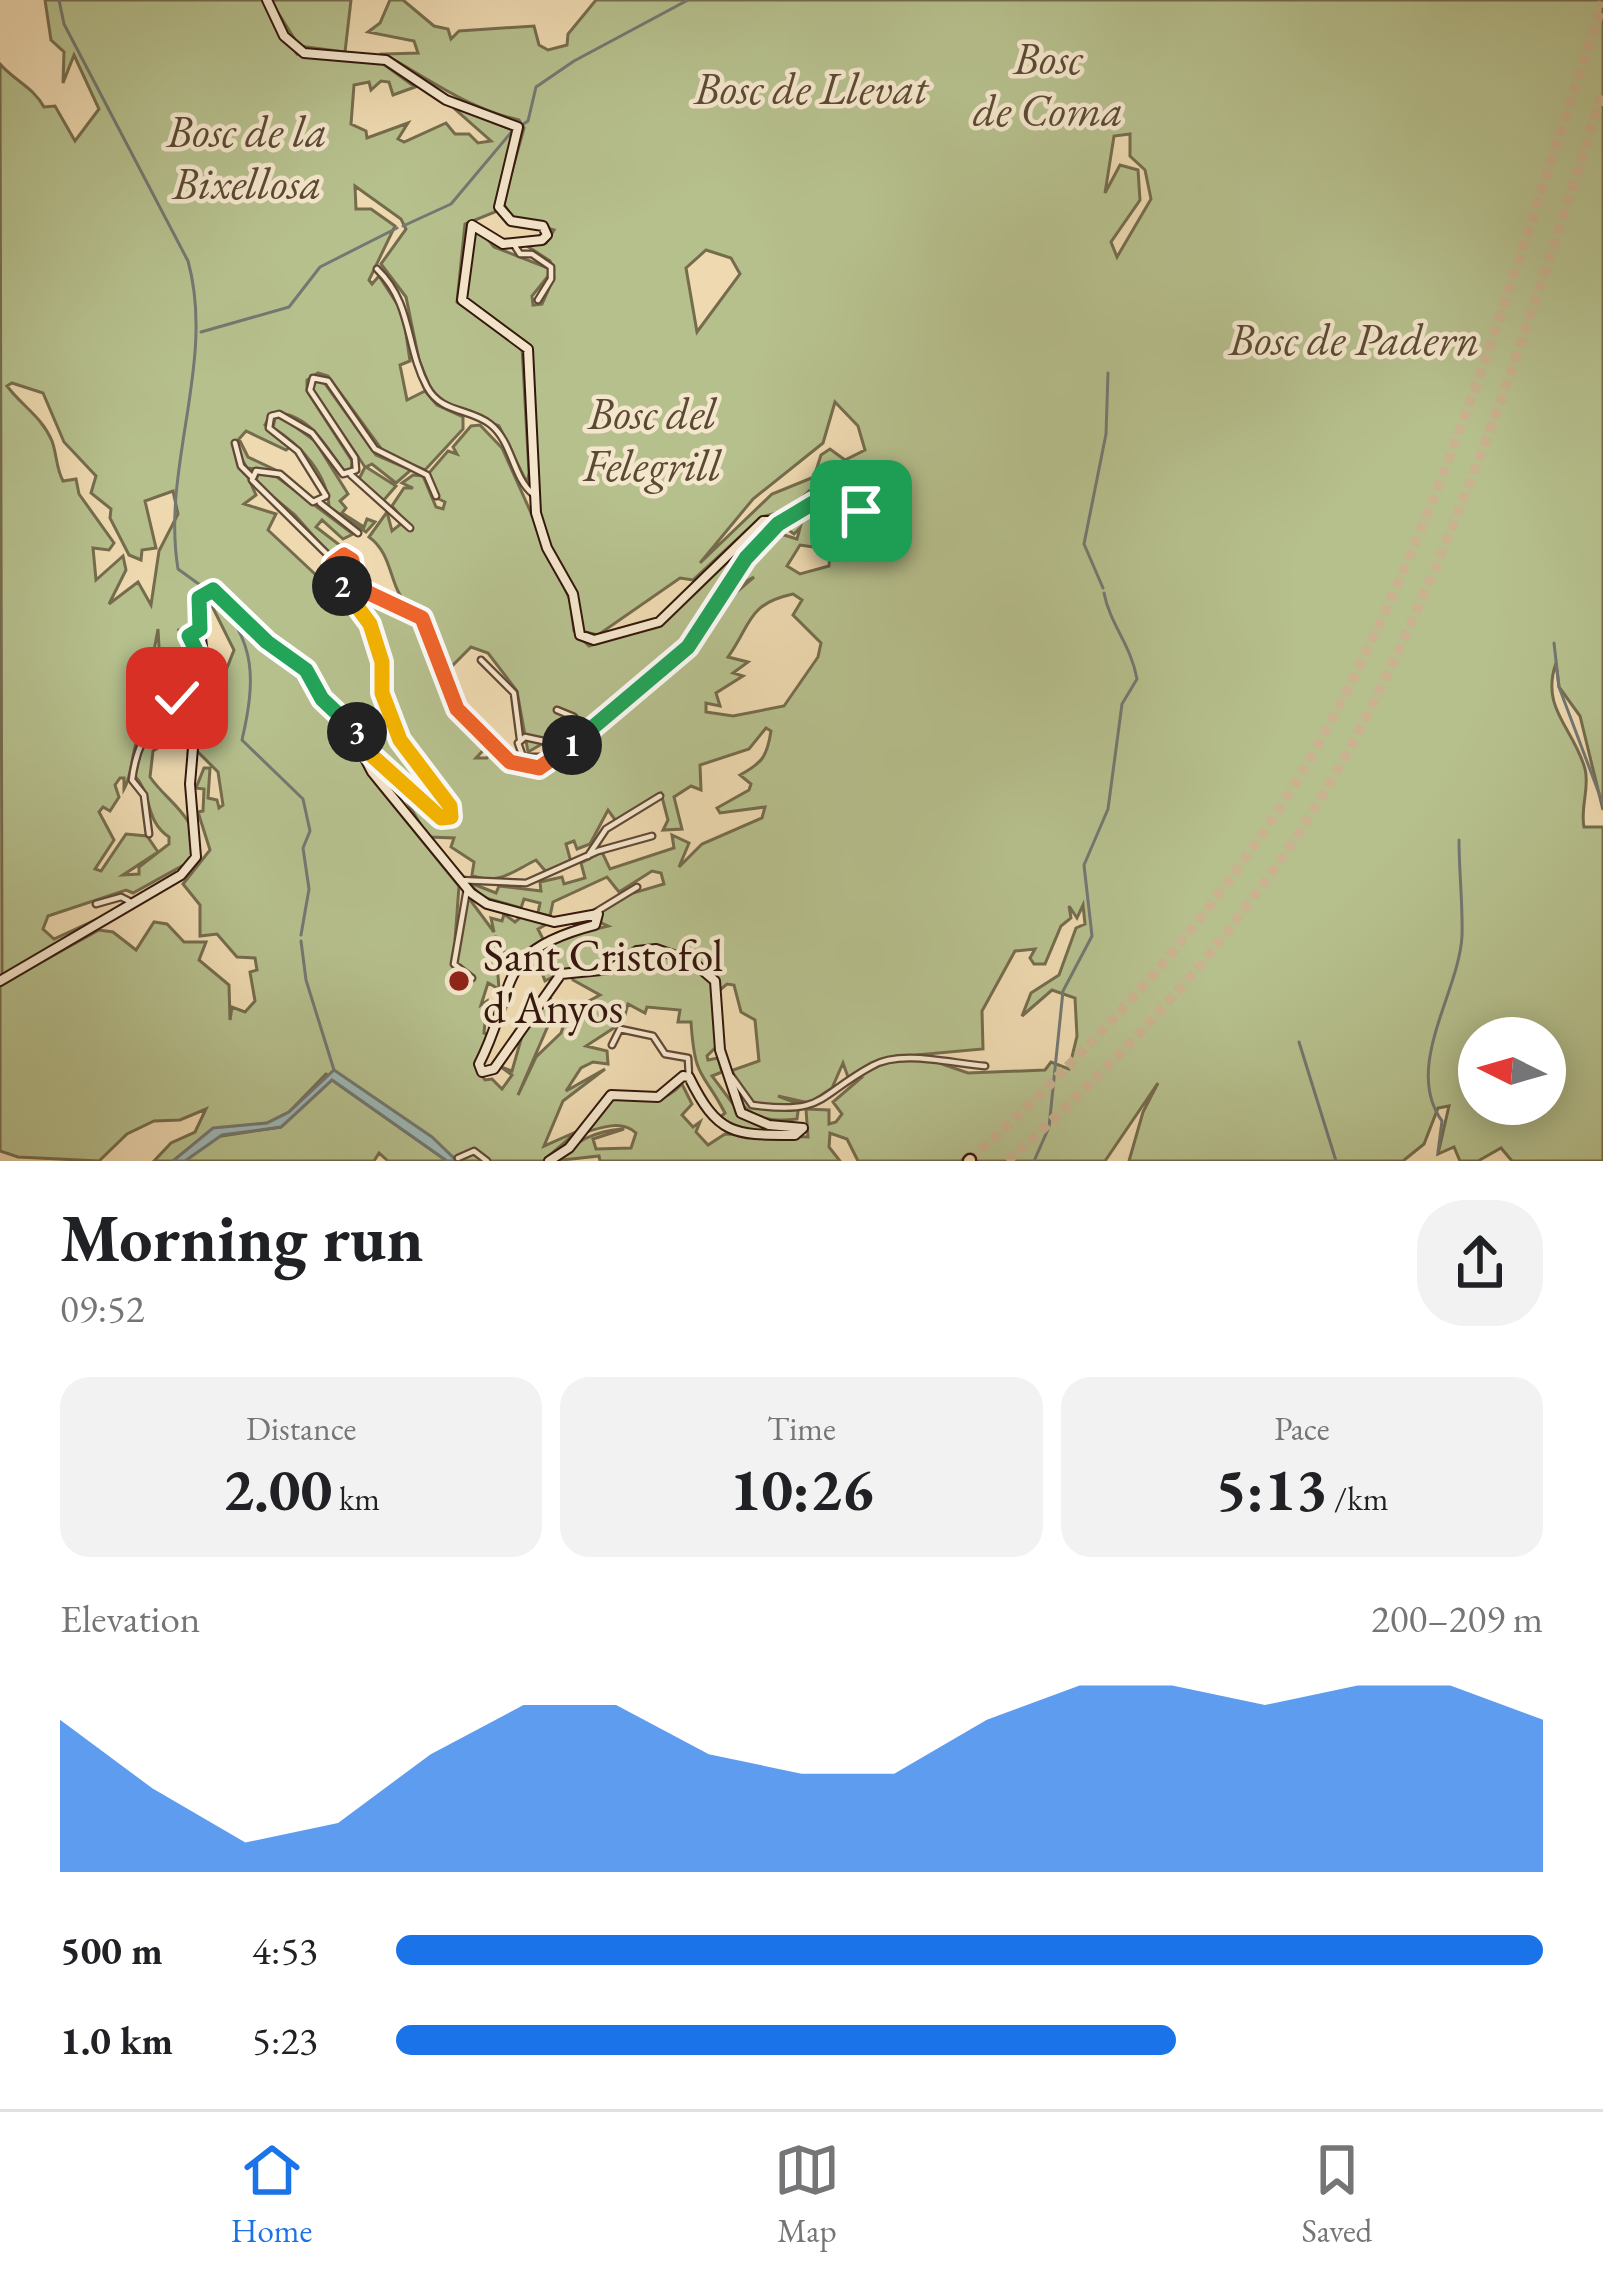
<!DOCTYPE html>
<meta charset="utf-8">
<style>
body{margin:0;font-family:"EB Garamond",serif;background:#f2f2f2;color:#202124;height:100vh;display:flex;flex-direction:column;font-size:45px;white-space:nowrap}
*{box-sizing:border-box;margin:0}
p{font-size:39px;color:#757577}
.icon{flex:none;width:66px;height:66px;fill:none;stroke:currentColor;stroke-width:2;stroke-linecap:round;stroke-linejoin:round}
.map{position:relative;height:1161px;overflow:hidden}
.details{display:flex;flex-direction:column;background:#fff;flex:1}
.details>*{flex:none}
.needle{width:78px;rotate:275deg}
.controls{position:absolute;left:1458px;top:1017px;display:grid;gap:24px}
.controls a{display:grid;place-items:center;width:108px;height:108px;border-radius:50%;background:#fff;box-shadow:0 6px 30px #0003;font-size:60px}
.pin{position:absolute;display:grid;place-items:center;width:102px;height:102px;color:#fff;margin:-51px;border-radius:24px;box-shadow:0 6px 18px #0006}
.km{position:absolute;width:60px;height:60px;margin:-30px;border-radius:50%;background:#222;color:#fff;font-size:33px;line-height:60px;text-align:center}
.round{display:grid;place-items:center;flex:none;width:126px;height:126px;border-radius:48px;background:#f2f2f2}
.overview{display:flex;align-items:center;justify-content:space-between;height:204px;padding:0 60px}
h1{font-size:66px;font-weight:700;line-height:90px}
.figures{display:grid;grid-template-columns:repeat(3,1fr);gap:18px;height:204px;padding:12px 60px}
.figures div{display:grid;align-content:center;border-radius:30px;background:#f2f2f2;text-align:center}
.figures b{font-size:60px;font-weight:700}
.figures small{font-size:33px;font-weight:400}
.figures p{font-size:33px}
.chart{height:336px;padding:24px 60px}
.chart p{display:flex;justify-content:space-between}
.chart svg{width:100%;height:216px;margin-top:12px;fill:#1a73e8;opacity:.7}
ul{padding:0 60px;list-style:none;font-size:39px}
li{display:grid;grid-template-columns:192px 144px 1fr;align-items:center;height:90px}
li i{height:30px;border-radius:15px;background:#1a73e8}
.dock{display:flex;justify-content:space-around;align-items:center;height:168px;border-top:3px solid #e0e0e0;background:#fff;font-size:33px;color:#757577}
.dock a{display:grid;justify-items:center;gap:6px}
.dock .current{color:#1a73e8}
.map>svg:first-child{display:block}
.green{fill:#b6c08d;stroke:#756c4d;stroke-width:3;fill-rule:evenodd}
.water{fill:#9db8b5;stroke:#737872;stroke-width:3}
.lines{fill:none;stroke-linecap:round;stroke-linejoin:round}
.stream{stroke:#737872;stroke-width:3}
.trunk-tunnel{stroke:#c9b28f;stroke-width:10;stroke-dasharray:10 5;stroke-linecap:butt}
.minor-casing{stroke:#624836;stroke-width:9}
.secondary-casing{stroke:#34180d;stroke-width:12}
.trunk-casing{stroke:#34180d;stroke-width:15}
.minor{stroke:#f4e6cc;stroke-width:4.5}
.secondary{stroke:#f4e6cc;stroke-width:8}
.trunk{stroke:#eed9b0;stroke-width:10}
.split-1-casing{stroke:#fff;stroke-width:24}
.split-2-casing{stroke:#fff;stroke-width:24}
.split-3-casing{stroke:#fff;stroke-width:24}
.split-4-casing{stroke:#fff;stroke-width:24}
.split-1{stroke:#22a559;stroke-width:15}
.split-2{stroke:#f0652b;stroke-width:15}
.split-3{stroke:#f5b400;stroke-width:15}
.split-4{stroke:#22a559;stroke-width:15}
.poi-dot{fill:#8f2418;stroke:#f4e6cc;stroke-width:4.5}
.labels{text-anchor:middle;stroke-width:9;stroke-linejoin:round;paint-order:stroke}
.park-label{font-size:45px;font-style:italic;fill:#5b4a33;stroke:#f4e6cc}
.poi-label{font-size:45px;fill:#34180d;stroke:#f4e6cc;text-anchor:start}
</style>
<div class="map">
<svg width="1603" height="1161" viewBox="0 0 1603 1161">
<rect width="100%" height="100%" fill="#eed9b0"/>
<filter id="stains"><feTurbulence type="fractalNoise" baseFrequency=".00167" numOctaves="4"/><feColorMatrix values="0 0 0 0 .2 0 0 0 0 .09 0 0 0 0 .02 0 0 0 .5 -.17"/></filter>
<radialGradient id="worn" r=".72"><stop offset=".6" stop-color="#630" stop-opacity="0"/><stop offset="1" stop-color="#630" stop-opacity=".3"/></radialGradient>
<!-- green -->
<path class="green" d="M45,0H264L297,54L382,63L415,87L393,95L389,82L381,81L371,90L369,82L354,85L351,124L366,131L367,138L408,123L398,139L404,142L446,123L455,134H469L478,143L491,141L456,110L460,109L515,131L495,212L465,224L457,302L522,347L529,473L527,483L499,426L448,405L432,392L419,360L406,297L381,264L406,229L401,219L355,186L356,209H371L395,226L369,280L372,284L379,276L403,313L410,361L400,365L407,400L425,391L437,405L463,417V429L425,470L385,454L328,376L318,373L307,380V391L352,461L351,471L343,470C325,444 307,411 272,413L265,425L290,447L286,450L246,431L239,439L248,457L280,472L247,468L233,444L256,495L244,504L276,514L268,530L316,575L328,568L378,656L381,695L394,735L448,811L442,814L367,746L357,725L322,694L312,672L272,642L224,590L204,584L195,593L196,624L179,630L191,646L197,687L188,678L179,679L174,699L156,713L157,702L170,697L171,665L160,666L158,629L149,678L150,725C128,740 136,768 124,789V778H120L115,785L119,797L110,811L103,807L99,812L114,840L95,869L101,871L126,834L147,836L158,852L123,875L139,874V867L169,844V837C144,820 153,795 135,776L143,740L187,684L192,703H204L188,755L190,727L153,751L150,777C169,805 208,822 189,862L133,893L126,890L48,916L43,929L54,939L108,914L2,978L0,64C15,81 33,87 44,107L55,106L75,141L99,109L74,55L63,83L64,52L51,40ZM12,383L43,393L64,442L96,476L91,493L111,509L110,518L129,555L141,560L142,550L156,548L145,501L173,491L178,514L159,551L151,605L138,582L109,604L126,570L123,556L96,580L93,548L109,550L114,543L79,494L76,479L63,481C56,468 57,455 52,441C42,417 22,406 7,386Z
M270,0H351L345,52L299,46Z
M390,0H403L434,26L448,29L451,39L459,31L534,26L539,45L548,50L567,45L568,34L596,0H1603V810L1580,716L1559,687L1556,663C1540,709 1574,728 1585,769C1590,787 1580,808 1584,827H1603V1161H1512L1501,1148L1478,1161H1460L1454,1147L1438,1154L1449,1106L1438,1108L1424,1144L1403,1161H1129L1143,1112L1158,1083L1105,1161H974L968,1155L961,1161H858L847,1139L830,1133L829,1147L840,1161H600L599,1156L554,1161C578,1141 592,1131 624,1129L593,1139L596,1149L631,1148L636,1133C622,1120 603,1127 586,1132L610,1098C641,1099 659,1108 682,1084L692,1104L682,1115L693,1127L700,1122L696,1132L708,1145L725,1134L808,1137L806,1109L829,1110V1124L836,1122L842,1114L833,1102L861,1078L848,1077L843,1063L832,1088L809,1103L778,1096L799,1104L797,1119C761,1124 731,1112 733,1070L759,1061L755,1020L741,1012L734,985L727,984L715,994L716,1047L707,1056L708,1060L718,1058L722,1072L712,1076L742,1116L794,1132H741L719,1118L725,1113C703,1070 695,1082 691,1022H678L680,1010L647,1007L645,1013L628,1004L623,1022L586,1046L607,1051L608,1064L593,1062L581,1068L566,1091L605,1069L563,1101L544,1146L578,1131L543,1161H457L367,1094L326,1074L289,1112L267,1123L213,1129L173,1161H154L171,1143L195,1132L206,1109L180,1120L154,1121L127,1134L99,1161L18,1157L0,1151V985L99,930L113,932L136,950L154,922L167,924L184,942H206L199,960L229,985L230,1020L232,1007L245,1012L255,1001L250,972L257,970L255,958L237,957L217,934L200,936V905L183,884L210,850L198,812L203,811L204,789L196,788L204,768H210L208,798L217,800L219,808L223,805L218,772L195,749L234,650L207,596L223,601L309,678L343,724L375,783L459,886L455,940L468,897L494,932L491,918L502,921L504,914L515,922L522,916L549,923L538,929L543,939L516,957L506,954L495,936L499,989L488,983L481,1005L487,1001L484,1033L489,1035L475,1065L485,1080L492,1079L502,1089L512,1075L501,1067L512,1071L524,1029L546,995L557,1005L518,1095L536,1057L561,1033L568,1012L600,995L573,980L568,969L545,981L542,973L549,967L518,966L567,936L608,926L601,923L600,913L626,895L664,884L661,873L652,871L619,892L607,877L553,902L550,916L538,913L540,903L524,899L521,908L482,897L468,882L496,893L499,886L541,891L540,882L562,877L564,884L585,878L581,863L602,852L610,869L674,848L672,835L689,843L679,867L702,844L762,818L765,807L720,813L717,808L749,790L751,784L740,775C762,763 767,757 771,731L766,728L749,749L700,765L701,790L691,786L674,797L682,829L663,830L668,820L661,793L616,821L608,810L590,844L577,849L574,841L566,844L571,862L548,874L536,860C512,872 497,886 472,875L474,862L451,847L454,838L428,837L400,790L401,804L364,753L438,820H454C457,792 413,760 400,734C383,700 386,659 374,629L378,624L355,603L337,566L340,561H345L347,585L357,595L419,620L449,704L489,744L476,758H487L492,749C511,767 526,780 551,766L675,663L719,607L754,577L731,589L767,539L782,529L784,535L797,539L800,528L794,534L787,529L790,519L799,520L798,512L814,506L858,513L857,521L817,532L814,547L800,545L787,566L800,574L829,566L830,550L822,547L828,535L854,529L866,520L864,507L806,502L810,490L789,510L761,517L693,580L680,578L598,635L581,631C574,583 550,560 540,517C528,463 537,402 531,347C517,330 465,314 464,289C463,268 477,254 472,231H481L494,247L548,268L549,275L532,296L533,305L542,304L554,277L550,261L524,244L546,243L554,230L513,219L503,203L524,128L519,120C467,108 429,79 384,54L418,53L414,41L368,32L380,23ZM1130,134V156L1145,170L1151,199L1117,257L1111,242L1140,200L1138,170L1120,165L1105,193L1114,136ZM706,250L731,258L740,274L697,332L686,268ZM835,402L858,426L865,450L845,460L830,449L821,455L814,477L772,494L700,563L753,499L823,443ZM793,594L802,600L793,615L821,643L818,657L784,706L733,716L706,712V703L720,706L716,693L743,676L733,673L748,662L728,657C752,623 747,604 793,594ZM1083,905L1085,924L1076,928L1059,975L1031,993L1022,1016L1052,990L1075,998L1077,1036L1069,1069L1051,1062L1045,1070L968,1073L916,1055L983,1049L982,1011L1015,951L1035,949L1030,958L1034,964H1045L1061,926L1071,918L1069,906L1077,918ZM1479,1038H1545V1104H1479Z
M314,381H323L376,455L411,470L396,483L372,464L366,467L396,486L383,501L358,481L365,467L313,390Z
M282,417L315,441L348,494L340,501L346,508L342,513L364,527L367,519L375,522L366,532L329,507C328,475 301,445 273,428L275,418Z
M480,425L502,448L570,600L574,631L589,646L656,626L769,522L771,526L678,653L558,750L542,744L528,752L517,691L488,653L471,647L452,666L441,663C430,627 430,630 407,605C389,586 393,554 369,537L387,512L392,531L402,523L413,531L392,506L404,488H413L402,483L413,475L423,476L436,507L443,509L445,502L439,499L429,473L448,451L457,454L453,447L471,426Z
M259,473L277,477L353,534L343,539L322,520L316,527L350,553L331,556L295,515L255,482Z
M332,1080L447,1161H388L379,1153L374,1161H185L215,1137L281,1127Z"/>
<!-- water -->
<path class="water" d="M334,1070L432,1137L457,1161H447L332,1080L281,1127L222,1135L185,1161H173L213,1128L267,1123L289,1112Z"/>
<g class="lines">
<!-- stream -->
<path class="stream" d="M59,0L64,24L188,261C216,362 161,467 178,569L207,590
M522,125L528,121L536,87L574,61L688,0
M403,226L451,204L514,129
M201,332L289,307L320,267L397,228
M1103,588L1084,544L1106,434L1108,373
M213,596C258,641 255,683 242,740L303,799L310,831L303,848L309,889L301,935
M1554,643L1559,687L1603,804
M301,941L306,980L334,1070
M1299,1042L1336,1161
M1438,1152L1442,1121C1403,1067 1459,993 1462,936C1463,905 1459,872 1459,840
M1034,1161L1049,1127L1063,991L1092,936L1084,865L1108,809L1122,704L1137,679C1131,645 1110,624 1104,593"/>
<!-- trunk-tunnel -->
<path class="trunk-tunnel" d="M970,1160C1113,1030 1247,882 1337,710C1454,487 1524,240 1603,2
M1007,1161C1148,1037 1280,887 1365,719C1467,519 1536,304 1603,91"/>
<!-- minor casing -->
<g class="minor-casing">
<path id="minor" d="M513,243L520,254H532L551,267V279L538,300
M377,269C413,304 405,346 427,387C441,413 469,408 490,424C513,442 512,477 533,494
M235,443L241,466L252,477
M351,475L410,528
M320,503L358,533
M778,524L813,503L861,511L858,524L823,535L818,543
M334,561L252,480L256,471L280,474L313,502L326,496L298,451L269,428L271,416L279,414L312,433L343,474L356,470L355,458L310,390L313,378L328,381L375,449L427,475L436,496
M481,660L514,693L520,739
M154,722L156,670L169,669
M547,757H523L518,743L525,737L548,742L574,717L557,710
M149,834L144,795L132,780C139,724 163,726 181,682L191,683L194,702L200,700L196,650L189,636L200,629
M588,856L606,829L660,796
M459,880L526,883L598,851L652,836
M467,889L454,964L472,978
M96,904L121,897L129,901
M596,912L637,887
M612,1045L620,1029L653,1036L665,1054L688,1058L689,1077
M732,1077L752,1105C825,1115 817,1096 872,1066C901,1049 953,1064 985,1066
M458,1158L474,1151L487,1161"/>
</g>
<!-- secondary casing -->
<g class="secondary-casing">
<path id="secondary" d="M267,0L284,36L304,53L386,60L446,100L518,127L499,207L511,221L543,226L547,235L542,240L503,244L472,225L462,300L528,349L536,513L547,548L573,594L580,635L594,640L659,622L763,521H777L688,647L536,769L510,762L457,709L422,618L356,587L351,560L337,556C325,584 362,606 372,629C381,652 378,670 382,693C391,734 420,777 450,805L451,817L441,818L350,730
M0,981L181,875L196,857L190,784L194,736L208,695L197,606L202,594L218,592L267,642L309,673L322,699L345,720L372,772L471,893L487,904L554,922L598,914L595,925C491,952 519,986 479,1064L482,1072L494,1069L561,974L611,969L637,951L656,949L693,962L715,981L720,1050L741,1113L769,1125L803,1128L795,1135C734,1135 718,1136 689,1077L683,1076L658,1097L611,1095L569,1148L549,1161"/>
</g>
<!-- trunk casing -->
<g class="trunk-casing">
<path id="trunk" d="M969,1161L970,1160"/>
</g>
<!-- minor -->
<use href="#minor" class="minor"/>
<!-- secondary -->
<use href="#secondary" class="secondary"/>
<!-- trunk -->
<use href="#trunk" class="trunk"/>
</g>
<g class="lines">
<!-- split-1 casing -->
<g class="split-1-casing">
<path id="split-1" d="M572,745L688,647L746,558L778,524L813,503L861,511"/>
</g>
<!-- split-2 casing -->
<g class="split-2-casing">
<path id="split-2" d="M342,586L333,563L344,555L352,560L356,587L422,618L457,709L510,762L539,768L572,745"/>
</g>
<!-- split-3 casing -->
<g class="split-3-casing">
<path id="split-3" d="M342,586L370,624L382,662V693L400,740L450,806L451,817L441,818L369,753L357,732"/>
</g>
<!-- split-4 casing -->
<g class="split-4-casing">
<path id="split-4" d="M177,698L184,681L193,684L195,704L200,700L196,650L189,636L200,629L199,598L213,590L267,642L306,670L322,699L357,732"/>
</g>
<!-- split-1 -->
<use href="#split-1" class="split-1"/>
<!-- split-2 -->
<use href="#split-2" class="split-2"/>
<!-- split-3 -->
<use href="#split-3" class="split-3"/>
<!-- split-4 -->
<use href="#split-4" class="split-4"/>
</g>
<!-- markers -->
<circle class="poi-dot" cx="459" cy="981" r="12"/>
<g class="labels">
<!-- park labels -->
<g class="park-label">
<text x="1048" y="74">Bosc<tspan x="1048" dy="52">de Coma</tspan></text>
<text x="811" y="104">Bosc de Llevat</text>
<text x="247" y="147">Bosc de la<tspan x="247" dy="52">Bixellosa</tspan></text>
<text x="1354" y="355">Bosc de Padern</text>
<text x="652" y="429">Bosc del<tspan x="652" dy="52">Felegrill</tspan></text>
</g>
<!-- poi labels -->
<g class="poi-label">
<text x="483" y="971">Sant Cristofol<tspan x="483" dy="52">d'Anyos</tspan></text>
</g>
</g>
<rect width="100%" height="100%" filter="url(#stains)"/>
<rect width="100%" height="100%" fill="url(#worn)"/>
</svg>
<div class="controls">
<a><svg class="needle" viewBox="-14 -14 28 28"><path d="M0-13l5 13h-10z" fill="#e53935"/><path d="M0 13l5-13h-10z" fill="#757577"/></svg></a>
</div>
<div class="pin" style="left:861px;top:511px;background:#1e9e55"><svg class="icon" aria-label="arrive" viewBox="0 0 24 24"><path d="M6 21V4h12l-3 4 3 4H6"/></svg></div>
<div class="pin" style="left:177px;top:698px;background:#d93025"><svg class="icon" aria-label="check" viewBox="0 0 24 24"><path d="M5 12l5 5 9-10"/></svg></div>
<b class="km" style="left:572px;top:745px">1</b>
<b class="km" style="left:342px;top:586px">2</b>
<b class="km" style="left:357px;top:732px">3</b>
</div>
<section class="details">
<div class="overview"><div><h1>Morning run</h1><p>09:52</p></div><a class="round"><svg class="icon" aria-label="share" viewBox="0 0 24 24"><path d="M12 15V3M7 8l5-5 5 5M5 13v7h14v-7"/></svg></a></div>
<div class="figures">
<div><p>Distance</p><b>2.00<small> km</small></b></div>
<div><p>Time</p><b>10:26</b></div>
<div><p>Pace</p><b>5:13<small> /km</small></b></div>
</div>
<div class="chart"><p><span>Elevation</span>200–209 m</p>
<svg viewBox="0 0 160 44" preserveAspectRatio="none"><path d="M0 44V13L10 27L20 38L30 34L40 20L50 10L60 10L70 20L80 24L90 24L100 13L110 6L120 6L130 10L140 6L150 6L160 13V44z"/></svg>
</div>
<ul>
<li><b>500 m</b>4:53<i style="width:100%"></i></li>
<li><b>1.0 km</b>5:23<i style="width:68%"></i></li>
</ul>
</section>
<nav class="dock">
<a class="current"><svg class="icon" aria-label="home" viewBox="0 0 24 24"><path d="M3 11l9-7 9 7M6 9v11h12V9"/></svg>Home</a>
<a><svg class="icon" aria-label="map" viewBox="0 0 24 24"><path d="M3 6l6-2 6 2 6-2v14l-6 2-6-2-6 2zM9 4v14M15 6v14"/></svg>Map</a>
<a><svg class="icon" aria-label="saved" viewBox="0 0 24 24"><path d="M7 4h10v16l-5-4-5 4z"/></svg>Saved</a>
</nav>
